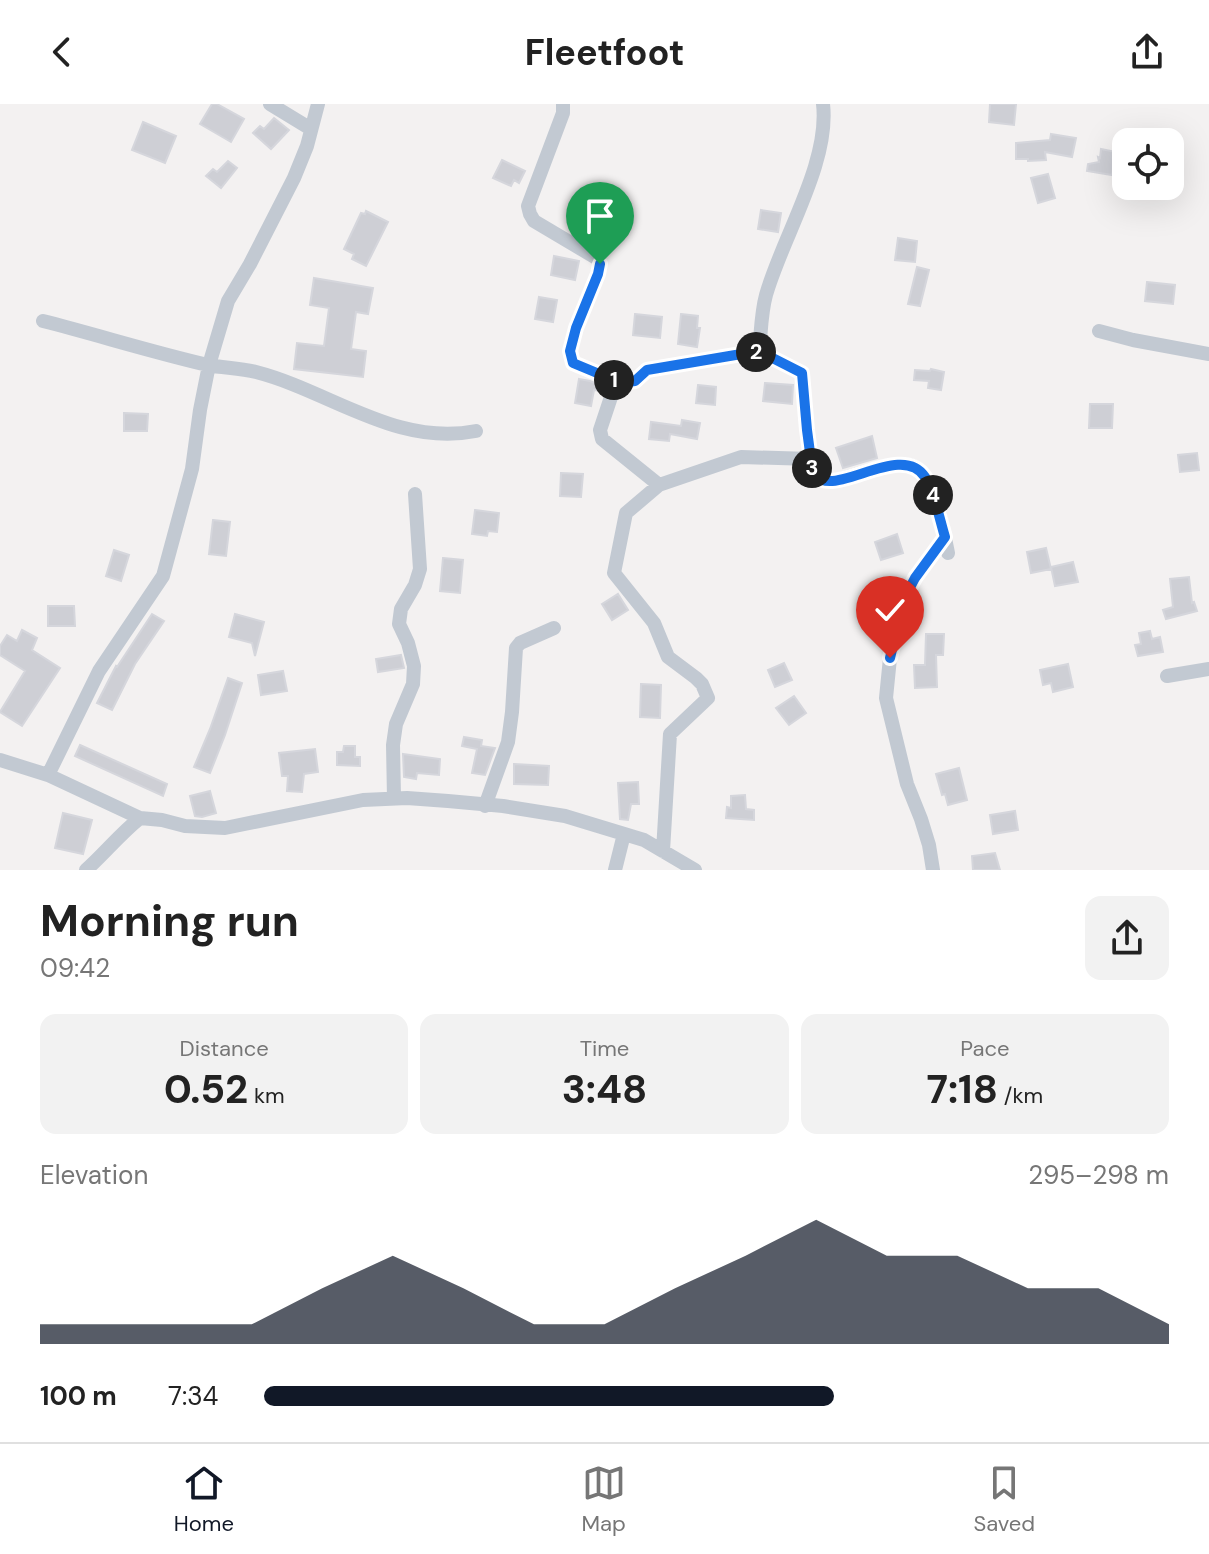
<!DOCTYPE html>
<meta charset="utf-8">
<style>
body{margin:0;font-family:"DM Sans",sans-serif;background:#f2f2f2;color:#222;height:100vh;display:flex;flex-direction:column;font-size:30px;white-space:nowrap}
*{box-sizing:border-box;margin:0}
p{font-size:26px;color:#767676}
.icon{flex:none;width:44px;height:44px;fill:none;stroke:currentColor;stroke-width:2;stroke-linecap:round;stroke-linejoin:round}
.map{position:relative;height:766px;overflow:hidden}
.sheet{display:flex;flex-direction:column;background:#fff;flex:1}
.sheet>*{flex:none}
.fabs{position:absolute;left:1112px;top:24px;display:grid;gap:16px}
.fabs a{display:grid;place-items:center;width:72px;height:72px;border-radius:16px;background:#fff;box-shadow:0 8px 32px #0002;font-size:40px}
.pin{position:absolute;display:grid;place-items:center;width:68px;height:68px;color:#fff;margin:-82px -34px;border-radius:50% 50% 50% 0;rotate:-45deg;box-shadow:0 0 8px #0007}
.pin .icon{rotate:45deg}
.km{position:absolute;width:40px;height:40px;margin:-20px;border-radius:50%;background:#222;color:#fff;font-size:22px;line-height:40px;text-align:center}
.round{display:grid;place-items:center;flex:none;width:84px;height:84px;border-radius:16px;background:#f2f2f2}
.overview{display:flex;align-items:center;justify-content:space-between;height:136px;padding:0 40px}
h1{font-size:44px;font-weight:700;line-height:60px}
.stats{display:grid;grid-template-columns:repeat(3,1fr);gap:12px;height:136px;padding:8px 40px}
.stats div{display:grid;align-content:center;border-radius:16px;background:#f2f2f2;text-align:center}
.stats b{font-size:40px;font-weight:700}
.stats small{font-size:22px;font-weight:400}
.stats p{font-size:22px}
.chart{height:224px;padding:16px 40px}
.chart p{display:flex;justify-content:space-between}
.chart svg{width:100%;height:144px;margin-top:8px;fill:#111827;opacity:.7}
ul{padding:0 40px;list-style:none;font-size:26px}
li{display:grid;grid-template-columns:128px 96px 1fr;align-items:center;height:60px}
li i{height:20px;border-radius:10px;background:#111827}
header{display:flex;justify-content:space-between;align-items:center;height:104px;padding:0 40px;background:#fff;font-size:36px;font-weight:700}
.tabs{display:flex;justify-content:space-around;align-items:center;height:112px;border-top:2px solid #e0e0e0;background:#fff;font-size:22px;color:#767676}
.tabs a{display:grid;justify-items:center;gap:4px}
.tabs .current{color:#111827}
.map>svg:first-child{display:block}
.building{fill:#cecfd5;stroke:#d5d6dc;stroke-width:2}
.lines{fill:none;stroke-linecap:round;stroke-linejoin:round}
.minor{stroke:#c2c9d2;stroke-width:14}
.route-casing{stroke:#fff;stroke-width:16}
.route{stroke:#1a73e8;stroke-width:10}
</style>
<header><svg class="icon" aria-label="back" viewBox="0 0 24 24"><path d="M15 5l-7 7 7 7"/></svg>Fleetfoot<svg class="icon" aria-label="share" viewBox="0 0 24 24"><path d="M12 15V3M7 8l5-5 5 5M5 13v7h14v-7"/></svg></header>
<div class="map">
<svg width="1209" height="766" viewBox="0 0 1209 766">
<rect width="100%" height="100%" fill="#f3f1f1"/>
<!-- building -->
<path class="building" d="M212,0H217L244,15L231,38L200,20Z
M990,0H1016L1014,21L989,18Z
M274,14L289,26L271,45L253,29L260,22L264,25Z
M143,18L176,32L165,59L132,46Z
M1051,30L1076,34L1072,53L1045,48L1046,56L1028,57V55H1016V39L1050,36Z
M1101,45L1116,48L1112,71L1087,67L1088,60L1099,58L1098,53L1100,54Z
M502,56L525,67L519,79L514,76L511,82L493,74Z
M228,57L237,64L221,84L206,72L213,65L217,68Z
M1048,70L1055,94L1038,99L1031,74Z
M761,106L781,109L778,128L758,125Z
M366,107L388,118L366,162L352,155L354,150L344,145L361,109L365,110Z
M898,134L917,137L915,158L895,156Z
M554,152L579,157L575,176L551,171Z
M917,163L929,166L920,202L908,200Z
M314,174L373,184L368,210L356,208L351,245L366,247L363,273L294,265L297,239L324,242L329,204L310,201Z
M1147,178L1175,181L1173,200L1145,197Z
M539,193L557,196L553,218L535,215Z
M635,210L662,213L660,234L633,231Z
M681,210L698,212L697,224H700L697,243L678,240Z
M931,265L944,268L941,286L928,284L929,277L914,276L915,266L930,267Z
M579,275L590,277L604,283L602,287L594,286L591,302L575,299Z
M765,279L793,281L792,300L763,297Z
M698,281L716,283L715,301L696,299Z
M1090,300H1113L1112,324H1089Z
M124,309L148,310L147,327H124Z
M682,316L700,319L697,335L670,330L669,337L649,335L651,318L681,322Z
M872,332L877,354L843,364L836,344Z
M1197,349L1199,366L1180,368L1178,351Z
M561,369L583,370L581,393L560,392Z
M475,406L499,409L497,428L488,427L487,432L472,430Z
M213,416L230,418L226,452L209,450Z
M897,430L903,449L881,456L875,438Z
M1046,444L1051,465L1031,469L1027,448Z
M114,446L129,451L121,477L106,472Z
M443,454L463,456L460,489L440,487Z
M1073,458L1078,478L1055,482L1051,463Z
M1189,473L1192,499L1194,498L1197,507L1166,515L1163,506L1173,503L1170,475Z
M618,490L628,506L612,516L602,500Z
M48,502H74L75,522H48Z
M152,510L164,517L135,560L112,606L97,599L116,562L117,563Z
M235,510L264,518L255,552L252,539L229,533Z
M22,526L37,534L32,546L60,564L22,622L0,608L25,567L0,551V542L7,531L17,537Z
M1150,527L1152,535L1160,533L1163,548L1138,552L1135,541L1141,540L1139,529Z
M926,530H944L943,551H936L937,583L915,584L914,561H925Z
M401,551L404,564L378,568L376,555Z
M784,559L792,576L775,583L768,566Z
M1068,560L1073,583L1053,588L1051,579L1043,581L1040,566Z
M283,567L287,587L261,591L258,571Z
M228,574L242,579L225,631L210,669L194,663L210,625Z
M641,580L661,581L660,614L640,613Z
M794,592L806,609L789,621L776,604Z
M464,633L482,636L481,642L495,644L485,671L472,669L477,645L462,642Z
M80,641L167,680L163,692L75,652Z
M344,642H355V653H360V662L337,661V648H343Z
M315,645L318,668L304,670L302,688L287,687L288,672H282L279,649Z
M403,650L440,655L439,671L417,669L416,675L404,673Z
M514,660L549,662L548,681L514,680Z
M959,664L967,696L948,701L945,690L942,691L936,670Z
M638,678L639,700H631L628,716L620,715L618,679Z
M210,687L216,709L202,713L195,712L190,692Z
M745,691L746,705L754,706V716L726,714L727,703L731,704V692Z
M1015,707L1018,726L993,730L990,711Z
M63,709L92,716L83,750L55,744Z
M995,749L1000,766H973L972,752Z"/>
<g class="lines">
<!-- minor -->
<path class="minor" d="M270,0L311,25
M563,0V9L528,102L530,110L534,117L598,155L600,160L598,170L576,224L570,247L573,259L621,279L635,277L647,266L759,247L802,269L807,326L813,371C825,379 835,377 848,373C865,368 898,355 915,363C934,372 944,429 948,449
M43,217C98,231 152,248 208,261C224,264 240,264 256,268C330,287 396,343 476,327
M1099,227L1133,236L1209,250
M759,247C761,229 761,209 766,191C782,134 830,59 823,0
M616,278L600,326L602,335L659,381
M1167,572L1209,565
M0,656L48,671L140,714L162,716L185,722L225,724L363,696L407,694L448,697L503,702L565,712L644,736L695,766
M48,671L99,567L163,472L192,365L200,306L209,261L228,197L250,160L294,74L307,42L318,0
M394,694L393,641L396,620L413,580L414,562L408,539L399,520L401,505L415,481L420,465L415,390
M485,702L508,638L512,608L516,544L520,539L554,524
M663,747L670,630L708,594L702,580L696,574L668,553L654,519L614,469L626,409L659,381L741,353L811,355
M86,766C105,749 120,730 140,714
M615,766L624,730
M933,766L929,741L921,715L907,680L886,594L890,554L904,495L915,474L945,433"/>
</g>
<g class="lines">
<!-- route casing -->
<g class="route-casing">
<path id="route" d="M600,160L598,170L576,224L570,247L573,259L621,279L635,277L647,266L759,247L802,269L807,326L813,371C818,375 824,377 830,377C857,377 906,343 925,373C935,391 939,413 945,433L915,474L904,495L890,554"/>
</g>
<!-- route -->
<use href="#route" class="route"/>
</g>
</svg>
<div class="fabs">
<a><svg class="icon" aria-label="locate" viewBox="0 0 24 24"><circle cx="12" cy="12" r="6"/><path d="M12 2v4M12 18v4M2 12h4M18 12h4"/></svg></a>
</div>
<div class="pin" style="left:600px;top:160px;background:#1e9e55"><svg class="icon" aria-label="arrive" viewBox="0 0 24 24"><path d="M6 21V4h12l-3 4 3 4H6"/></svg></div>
<div class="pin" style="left:890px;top:554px;background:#d93025"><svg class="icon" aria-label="check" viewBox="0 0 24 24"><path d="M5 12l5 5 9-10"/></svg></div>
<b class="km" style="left:614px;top:276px">1</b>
<b class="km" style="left:756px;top:248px">2</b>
<b class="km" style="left:812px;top:364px">3</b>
<b class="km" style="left:933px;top:391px">4</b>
</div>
<section class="sheet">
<div class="overview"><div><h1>Morning run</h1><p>09:42</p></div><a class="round"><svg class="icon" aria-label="share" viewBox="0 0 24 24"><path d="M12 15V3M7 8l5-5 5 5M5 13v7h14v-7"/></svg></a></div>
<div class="stats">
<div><p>Distance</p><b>0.52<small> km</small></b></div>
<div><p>Time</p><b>3:48</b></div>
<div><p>Pace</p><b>7:18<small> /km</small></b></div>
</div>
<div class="chart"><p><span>Elevation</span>295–298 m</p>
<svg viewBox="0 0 160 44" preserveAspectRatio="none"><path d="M0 44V38L10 38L20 38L30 38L40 27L50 17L60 27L70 38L80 38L90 27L100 17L110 6L120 17L130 17L140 27L150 27L160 38V44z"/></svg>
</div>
<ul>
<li><b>100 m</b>7:34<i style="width:63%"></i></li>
</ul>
</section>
<nav class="tabs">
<a class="current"><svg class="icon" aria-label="home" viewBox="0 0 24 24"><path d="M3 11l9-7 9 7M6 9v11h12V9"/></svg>Home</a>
<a><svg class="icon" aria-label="map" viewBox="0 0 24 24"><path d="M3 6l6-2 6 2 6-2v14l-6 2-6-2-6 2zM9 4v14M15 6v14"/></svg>Map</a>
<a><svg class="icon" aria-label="saved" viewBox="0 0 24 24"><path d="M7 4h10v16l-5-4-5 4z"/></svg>Saved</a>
</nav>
